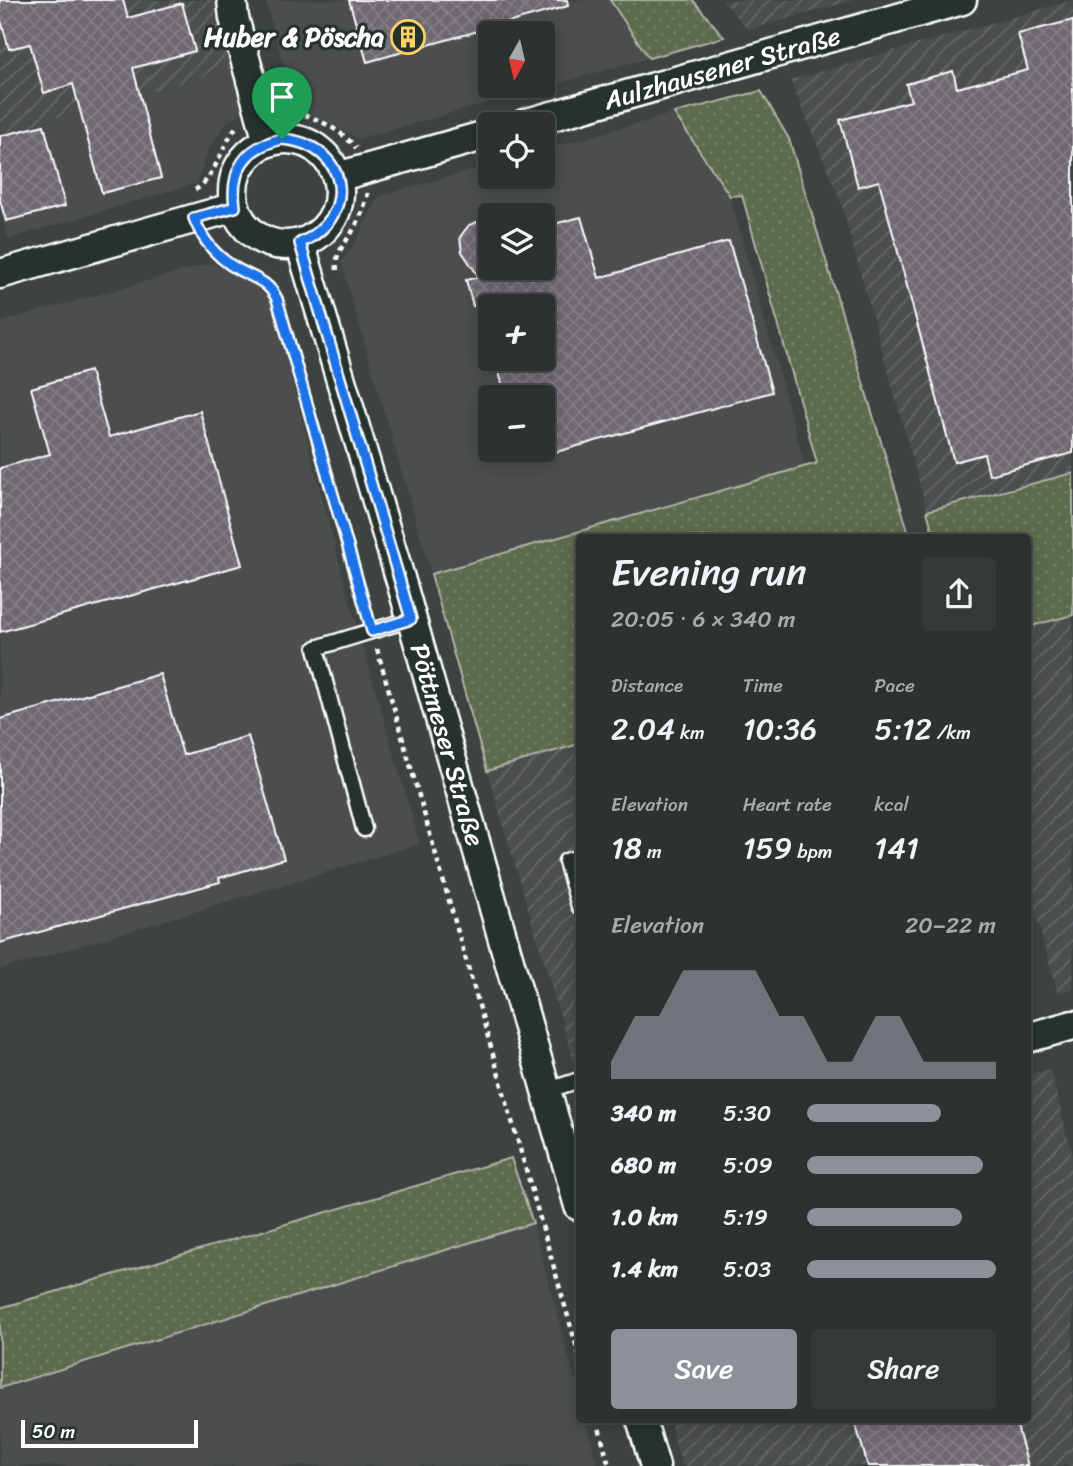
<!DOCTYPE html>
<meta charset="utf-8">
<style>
body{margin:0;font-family:Sriracha,sans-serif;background:#353a39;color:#f1f3f6;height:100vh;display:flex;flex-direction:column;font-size:26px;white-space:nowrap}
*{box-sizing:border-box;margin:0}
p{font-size:23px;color:#a7aaab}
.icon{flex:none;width:38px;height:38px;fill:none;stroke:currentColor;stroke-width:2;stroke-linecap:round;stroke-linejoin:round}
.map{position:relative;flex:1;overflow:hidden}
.details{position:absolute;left:576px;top:534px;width:455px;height:889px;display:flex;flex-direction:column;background:#2d3231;border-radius:7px;box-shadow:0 4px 18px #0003,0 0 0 2px #484d4d}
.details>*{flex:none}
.needle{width:46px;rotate:188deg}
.controls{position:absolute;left:478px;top:21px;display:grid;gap:14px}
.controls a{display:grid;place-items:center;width:77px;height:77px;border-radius:7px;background:#2d3231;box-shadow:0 4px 18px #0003,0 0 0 2px #484d4d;font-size:35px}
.scale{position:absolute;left:21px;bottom:18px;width:177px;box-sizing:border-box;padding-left:7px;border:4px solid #fff;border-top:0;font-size:19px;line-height:24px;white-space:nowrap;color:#fff;-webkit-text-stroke:5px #26332d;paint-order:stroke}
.pin{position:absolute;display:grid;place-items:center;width:60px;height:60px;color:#fff;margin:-72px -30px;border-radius:50% 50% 50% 0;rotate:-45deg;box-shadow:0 0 7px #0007}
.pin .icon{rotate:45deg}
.round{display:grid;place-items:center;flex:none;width:74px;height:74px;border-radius:7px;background:#353a39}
.summary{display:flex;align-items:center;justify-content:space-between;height:119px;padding:0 35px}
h1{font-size:38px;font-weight:600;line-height:52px}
.stats{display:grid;grid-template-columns:repeat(3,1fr);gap:10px;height:119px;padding:7px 35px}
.stats div{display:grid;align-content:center}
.stats b{font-size:30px;font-weight:600}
.stats small{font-size:19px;font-weight:400}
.stats p{font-size:19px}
.chart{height:196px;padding:14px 35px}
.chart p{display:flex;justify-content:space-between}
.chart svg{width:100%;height:126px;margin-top:7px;fill:#8c9099;opacity:.7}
.primary-button{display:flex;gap:14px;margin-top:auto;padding:14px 35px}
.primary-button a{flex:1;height:80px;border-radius:7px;background:#8c9099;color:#fff;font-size:28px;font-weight:600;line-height:80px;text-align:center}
.primary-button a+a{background:#353a39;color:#f1f3f6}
ul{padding:0 35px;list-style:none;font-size:23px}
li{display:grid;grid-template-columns:112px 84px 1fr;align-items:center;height:52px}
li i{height:18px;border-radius:9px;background:#8c9099}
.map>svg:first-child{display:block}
.built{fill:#4b4e4f;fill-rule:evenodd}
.industrial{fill:url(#industrial-furrows)}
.grass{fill:url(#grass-dots);stroke:#aeb5a6;stroke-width:2}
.building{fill:url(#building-cross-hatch);stroke:#fff;stroke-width:2}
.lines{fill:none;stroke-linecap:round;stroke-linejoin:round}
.lane-casing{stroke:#fff;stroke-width:19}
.street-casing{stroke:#fff;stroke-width:33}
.path{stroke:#fff;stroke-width:4.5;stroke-dasharray:5 5;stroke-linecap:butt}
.lane{stroke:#26332d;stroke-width:14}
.street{stroke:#26332d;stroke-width:28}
.route-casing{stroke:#fff;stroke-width:14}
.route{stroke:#1a73e8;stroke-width:9}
.labels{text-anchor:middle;stroke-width:6;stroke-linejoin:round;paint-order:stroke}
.poi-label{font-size:26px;font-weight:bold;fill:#fff;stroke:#26332d;text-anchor:end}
.street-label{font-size:26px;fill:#fff;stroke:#26332d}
</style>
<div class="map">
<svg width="1073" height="1466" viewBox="0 0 1073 1466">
<defs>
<pattern id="industrial-furrows" width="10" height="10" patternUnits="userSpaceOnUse" patternTransform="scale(1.75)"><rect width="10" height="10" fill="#4b4e4f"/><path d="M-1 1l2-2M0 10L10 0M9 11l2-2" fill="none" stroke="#666969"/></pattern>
<pattern id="grass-dots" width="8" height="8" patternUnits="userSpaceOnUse" patternTransform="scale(1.75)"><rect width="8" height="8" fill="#5d6b4d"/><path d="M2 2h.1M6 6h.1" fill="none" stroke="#758168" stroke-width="1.8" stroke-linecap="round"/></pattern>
<pattern id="building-cross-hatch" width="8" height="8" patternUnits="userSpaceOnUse" patternTransform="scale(1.75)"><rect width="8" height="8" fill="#6e676f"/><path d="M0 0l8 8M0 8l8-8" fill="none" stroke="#847e85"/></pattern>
</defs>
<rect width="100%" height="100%" fill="#3c4341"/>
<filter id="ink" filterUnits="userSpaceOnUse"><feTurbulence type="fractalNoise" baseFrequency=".0143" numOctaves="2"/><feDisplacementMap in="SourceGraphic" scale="14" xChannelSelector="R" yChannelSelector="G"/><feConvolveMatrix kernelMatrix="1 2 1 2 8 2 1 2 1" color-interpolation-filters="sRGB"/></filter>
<g filter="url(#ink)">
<!-- built -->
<path class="built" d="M265,0H610L649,58L358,139L295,105ZM490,33H542V86H490Z
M235,68L247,111L227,122L208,151L197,183L8,239L0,210V134Z
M674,113L730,196L805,466L431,574L341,262L354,244L379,196L490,165V177H542L543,150ZM490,215H542V268H490ZM490,306H542V359H490ZM490,397H542V450H490Z
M211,263L265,290L271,300L345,584L420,844L0,970V322Z
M533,1223L579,1396V1419H585L598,1466H0V1388Z"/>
<!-- industrial -->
<path class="industrial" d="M0,0H218L235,68L0,134Z
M722,0H855L748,30Z
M1073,0V473L927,511L840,200L790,80Z
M1073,615V989L1058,994L1027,884V627Z
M579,744V1080L487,771Z
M1050,1069L1073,1157V1466H682L669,1419H1027V1075Z"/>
<!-- grass -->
<path class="grass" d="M610,0H693L724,37L649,58Z
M761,91L789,139L910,537H579V744L487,771L431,574L817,463L742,195L730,196L674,113Z
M1073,473V615L1027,627V537H934L927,511Z
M511,1158L533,1223L0,1388V1308Z"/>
<!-- building -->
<path class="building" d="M0,0H123L128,18L182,3L195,51L133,68L161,178L102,193L73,84L44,93L30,44L9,49L0,17Z
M349,0H567L568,6L367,62Z
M1073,20V453L989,475L984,454L954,462L879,181L858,187L840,120L911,101L906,84L953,71L957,88L1028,70L1018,34Z
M44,125L65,206L6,221L0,200V136Z
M490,217V268H542V227L581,217L599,278L729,241L772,392L542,456V397H506L495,359H542V306H473L466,280L479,277L462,252L460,237L469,225Z
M90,371L109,437L200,411L242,565L0,632V468L50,454L31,388Z
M160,674L183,755L248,736L284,859L219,878L220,882L0,943V719Z
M854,1419H1015L1028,1466H868Z"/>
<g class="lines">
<!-- lane casing -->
<g class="lane-casing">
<path id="lane" d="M364,829L316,648L411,619
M579,857L566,861L579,906
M546,1091L579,1080"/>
</g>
<!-- street casing -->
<g class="street-casing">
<g id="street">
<path d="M232,0L234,18L268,142"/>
<path id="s1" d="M524,124L962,0"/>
<circle cx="286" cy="192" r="53"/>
<path d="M337,177L490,134"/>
<path id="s2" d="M300,243L400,578L579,1206"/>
<path d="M0,274L235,207"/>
<path d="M1027,1038L1073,1025"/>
<path d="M641,1419L655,1466"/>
</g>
</g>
<!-- path -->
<path class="path" d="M285,110C310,114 340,128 356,148
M195,190C214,180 222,145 237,126
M205,242L222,259L271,287L277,299L367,613
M337,270C334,250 348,242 356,225C362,215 365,204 368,193
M377,649L579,1355
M597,1419L609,1466"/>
<!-- lane -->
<use href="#lane" class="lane"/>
<!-- street -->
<use href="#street" class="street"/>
</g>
</g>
<g class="lines" filter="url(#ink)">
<!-- route casing -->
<g class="route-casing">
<path id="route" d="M282,139C348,144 361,216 300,243L411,619L372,631L277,299C268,281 256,279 239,270C217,258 203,242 194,218L235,207C230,170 245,147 282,139Z"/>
</g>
<!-- route -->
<use href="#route" class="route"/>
</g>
<!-- icons -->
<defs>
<g id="building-ring" transform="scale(1.75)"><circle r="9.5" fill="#26332d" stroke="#ffd166" stroke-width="1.5"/><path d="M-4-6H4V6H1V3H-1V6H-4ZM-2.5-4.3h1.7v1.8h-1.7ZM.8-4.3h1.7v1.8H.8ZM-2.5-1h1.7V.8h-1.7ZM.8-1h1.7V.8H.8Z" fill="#ffd166"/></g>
</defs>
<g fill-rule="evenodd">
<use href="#building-ring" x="408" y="37"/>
</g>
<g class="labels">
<!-- poi labels -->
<g class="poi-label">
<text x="384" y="46">Huber &amp; Pöscha</text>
</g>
<!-- street labels -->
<g class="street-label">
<text dy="9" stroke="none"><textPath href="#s1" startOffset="206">Aulzhausener Straße</textPath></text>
<text dy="9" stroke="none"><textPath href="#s2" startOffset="523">Pöttmeser Straße</textPath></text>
</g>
</g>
</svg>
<div class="controls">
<a><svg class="needle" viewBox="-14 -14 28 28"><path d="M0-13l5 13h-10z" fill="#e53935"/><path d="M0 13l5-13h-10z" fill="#a7aaab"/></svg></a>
<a><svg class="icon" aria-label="locate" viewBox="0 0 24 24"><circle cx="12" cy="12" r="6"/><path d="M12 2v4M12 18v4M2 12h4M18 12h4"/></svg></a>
<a><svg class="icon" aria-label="layers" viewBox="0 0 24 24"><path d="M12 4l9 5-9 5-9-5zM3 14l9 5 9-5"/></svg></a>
<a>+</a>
<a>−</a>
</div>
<div class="scale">50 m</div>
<div class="pin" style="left:282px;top:139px;background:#1e9e55"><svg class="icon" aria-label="arrive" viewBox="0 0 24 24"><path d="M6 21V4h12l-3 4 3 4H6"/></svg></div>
<section class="details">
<div class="summary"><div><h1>Evening run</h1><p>20:05 · 6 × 340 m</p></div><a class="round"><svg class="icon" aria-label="share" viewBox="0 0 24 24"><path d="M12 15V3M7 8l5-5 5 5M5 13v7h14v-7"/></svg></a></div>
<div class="stats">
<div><p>Distance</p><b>2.04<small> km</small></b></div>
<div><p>Time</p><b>10:36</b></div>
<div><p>Pace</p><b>5:12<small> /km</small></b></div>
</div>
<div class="stats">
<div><p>Elevation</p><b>18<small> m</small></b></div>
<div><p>Heart rate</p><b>159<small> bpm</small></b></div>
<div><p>kcal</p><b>141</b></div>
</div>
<div class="chart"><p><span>Elevation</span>20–22 m</p>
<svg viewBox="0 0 160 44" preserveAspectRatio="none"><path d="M0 44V38L10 22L20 22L30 6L40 6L50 6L60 6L70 22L80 22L90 38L100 38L110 22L120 22L130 38L140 38L150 38L160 38V44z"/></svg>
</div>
<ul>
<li><b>340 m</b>5:30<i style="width:71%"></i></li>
<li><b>680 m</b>5:09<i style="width:93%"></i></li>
<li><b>1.0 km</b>5:19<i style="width:82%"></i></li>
<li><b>1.4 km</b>5:03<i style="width:100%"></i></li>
</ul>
<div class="primary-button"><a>Save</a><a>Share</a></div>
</section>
</div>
